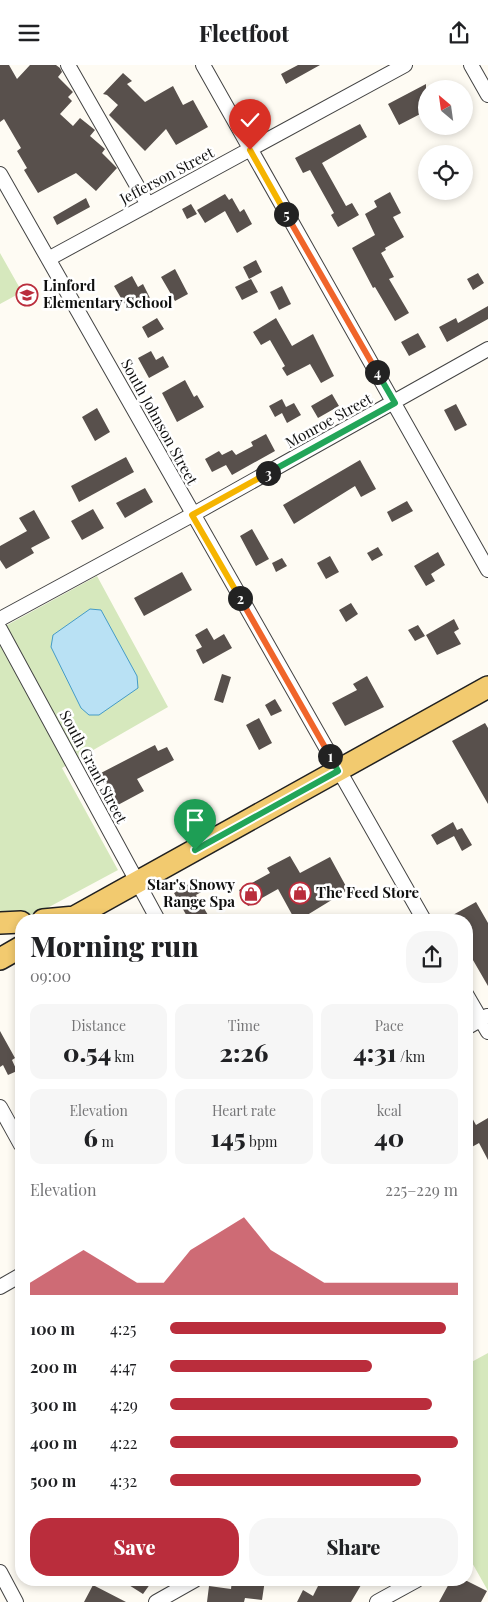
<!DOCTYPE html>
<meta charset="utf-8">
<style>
body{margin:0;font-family:"Playfair Display",serif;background:#f6f6f6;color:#202124;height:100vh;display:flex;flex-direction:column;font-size:19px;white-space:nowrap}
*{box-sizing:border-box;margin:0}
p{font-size:16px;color:#757577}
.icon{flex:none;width:28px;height:28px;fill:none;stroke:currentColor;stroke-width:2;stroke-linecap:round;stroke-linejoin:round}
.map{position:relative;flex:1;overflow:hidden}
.details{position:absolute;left:15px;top:849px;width:458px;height:672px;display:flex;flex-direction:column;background:#fff;border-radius:20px;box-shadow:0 2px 8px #0003}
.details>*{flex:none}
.needle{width:32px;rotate:331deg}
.tools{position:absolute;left:418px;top:15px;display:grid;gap:10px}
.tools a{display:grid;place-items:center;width:55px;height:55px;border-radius:50%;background:#fff;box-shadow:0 2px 8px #0003;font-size:25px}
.pin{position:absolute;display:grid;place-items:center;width:42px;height:42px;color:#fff;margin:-51px -21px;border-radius:50% 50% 50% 0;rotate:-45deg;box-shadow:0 0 5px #0007}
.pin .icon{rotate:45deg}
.km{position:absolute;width:25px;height:25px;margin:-12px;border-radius:50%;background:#222;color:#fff;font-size:14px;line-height:25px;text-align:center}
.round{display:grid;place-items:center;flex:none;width:52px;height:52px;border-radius:20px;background:#f6f6f6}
.summary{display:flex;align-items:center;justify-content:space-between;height:85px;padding:0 15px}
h1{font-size:28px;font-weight:800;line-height:38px}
.metrics{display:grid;grid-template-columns:repeat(3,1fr);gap:8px;height:85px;padding:5px 15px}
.metrics div{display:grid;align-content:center;border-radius:12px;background:#f6f6f6;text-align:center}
.metrics b{font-size:25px;font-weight:800}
.metrics small{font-size:14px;font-weight:400}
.metrics p{font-size:14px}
.chart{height:140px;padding:10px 15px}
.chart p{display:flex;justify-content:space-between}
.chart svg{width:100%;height:90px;margin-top:5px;fill:#ba2d3c;opacity:.7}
.button{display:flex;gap:10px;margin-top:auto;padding:10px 15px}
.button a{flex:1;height:58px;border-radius:20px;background:#ba2d3c;color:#fff;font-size:20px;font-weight:800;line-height:58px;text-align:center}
.button a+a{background:#f6f6f6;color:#202124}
ul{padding:0 15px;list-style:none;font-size:16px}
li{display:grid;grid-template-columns:80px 60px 1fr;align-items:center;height:38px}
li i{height:12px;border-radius:6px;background:#ba2d3c}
header{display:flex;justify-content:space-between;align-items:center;height:65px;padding:0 15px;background:#fff;font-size:22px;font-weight:800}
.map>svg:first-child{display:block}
.green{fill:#d6e8bd}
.water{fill:#b9e1f4;stroke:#449bc7}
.building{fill:#58504c}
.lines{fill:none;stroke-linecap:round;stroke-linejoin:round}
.street-casing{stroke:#434343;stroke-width:16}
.primary-casing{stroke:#212121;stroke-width:24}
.street{stroke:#fff;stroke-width:14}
.primary{stroke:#f2ca6f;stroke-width:21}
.split-1-casing{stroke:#fff;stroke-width:10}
.split-2-casing{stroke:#fff;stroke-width:10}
.split-3-casing{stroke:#fff;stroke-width:10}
.split-4-casing{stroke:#fff;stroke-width:10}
.split-5-casing{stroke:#fff;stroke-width:10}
.split-6-casing{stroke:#fff;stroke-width:10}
.split-1{stroke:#22a559;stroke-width:6}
.split-2{stroke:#f0652b;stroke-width:6}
.split-3{stroke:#f5b400;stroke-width:6}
.split-4{stroke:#22a559;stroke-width:6}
.split-5{stroke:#f0652b;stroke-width:6}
.split-6{stroke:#f5b400;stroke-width:6}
.labels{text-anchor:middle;stroke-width:5;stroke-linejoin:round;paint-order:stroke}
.street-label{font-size:15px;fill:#101010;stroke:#fff}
.poi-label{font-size:15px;font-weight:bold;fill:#101010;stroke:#fff;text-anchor:start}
</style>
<header><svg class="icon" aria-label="menu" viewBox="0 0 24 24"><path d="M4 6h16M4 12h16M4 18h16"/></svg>Fleetfoot<svg class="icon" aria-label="share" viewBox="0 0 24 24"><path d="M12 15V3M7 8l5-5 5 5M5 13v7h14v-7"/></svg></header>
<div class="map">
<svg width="488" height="1537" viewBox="0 0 488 1537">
<rect width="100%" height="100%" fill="#fefbf3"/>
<!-- green -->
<path class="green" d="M0,188L22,227L0,239Z
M97,511L168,642L62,703L118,805L36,849L17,852L0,850V564Z
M488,1288V1526L466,1487V1300Z"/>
<!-- water -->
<path class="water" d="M90,544L101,545L137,611L138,623L99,650H89L81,643L51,582L53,570Z"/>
<!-- building -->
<path class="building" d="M0,0H9L17,14L30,0H56L60,3L62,7L58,12L73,27L68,32L72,36L60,49L73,61L80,53L95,65L90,71L105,84L102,88L117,103L96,126L76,108L38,128L24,105L27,103L17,86L21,83L4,54L0,57Z
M298,0H320L286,19L281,9Z
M123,8L132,16L127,19L145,37L173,21L183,40L193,35L208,62L176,80L166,64L145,86L109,50L118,40L107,30L103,29Z
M426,19V46L399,60L388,39Z
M360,59L367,72L322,98L346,141L352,138L359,150L338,162L331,150L334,148L310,105L303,108L295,93Z
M390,127L401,148L393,152L404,172L385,183L386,185L381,188L394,212L389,214L409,248L395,256L375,222L373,223L352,183L375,170L365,149L377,142L374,136Z
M225,129L229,135L232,133L240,147L244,144L252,159L237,168L225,146L205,158L197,145Z
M86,133L90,142L57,160L53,152Z
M191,139L197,149L187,154L182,144Z
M256,195L262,207L249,214L243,202Z
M175,204L188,229L175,236L161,212Z
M478,208L484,218L473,225L467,214Z
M132,211L138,222L143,219L150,233L128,245L114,221Z
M251,214L258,227L242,235L235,222Z
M282,221L291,239L279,245L270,227Z
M488,241V254L447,277L439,262L456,253L458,258Z
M157,253L164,264L148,273L142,262Z
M276,253L292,281L313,269L334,311L321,318L310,299L287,311L282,303L285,301L270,275L261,280L253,267Z
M418,268L426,282L409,291L401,277Z
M151,286L156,295L163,291L169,302L149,313L138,293Z
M185,315L194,332L197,330L204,342L177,357L162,328Z
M332,329L339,341L318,353L311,341Z
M282,334L286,342L294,338L301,350L287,358L282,348L275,352L269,341Z
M456,339L467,360L455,366L444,345Z
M97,343L110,367L95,376L82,352Z
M266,369L275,386L232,410L226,400L212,407L205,394L219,386L222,390L232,385L236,390L253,381L251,377Z
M126,392L134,407L79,437L71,421Z
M360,395L376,424L361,432L355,421L294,459L283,440Z
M145,423L153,437L125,453L116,438Z
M407,436L413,446L392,457L387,447Z
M93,444L104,463L82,475L71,456Z
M34,445L50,473L31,483L34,488L6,504L0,495V481L27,466L19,453Z
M252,464L269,494L256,501L240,471Z
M378,482L383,490L372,496L367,488Z
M438,487L445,500L431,509L435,516L426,521L414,501Z
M330,491L339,507L326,514L317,498Z
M282,493L287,501L276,507L272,498Z
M182,507L192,525L144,551L134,533Z
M351,538L358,549L346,557L339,545Z
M454,554L459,564L454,567L461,579L437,590L426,570Z
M418,560L425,571L415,576L408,565Z
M207,563L214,575L224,569L232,583L203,599L196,585L202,582L195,570Z
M222,609L231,612L223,638L214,635Z
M367,611L384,642L345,661L332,638L357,625L353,619Z
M275,634L282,646L271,651L265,640Z
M259,653L272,678L259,685L246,660Z
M485,658L488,663V739L452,676Z
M155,680L158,686L167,682L174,695L137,714L144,726L116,741L99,709Z
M453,757L457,765L462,763L472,780L462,786L454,771L437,780L431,770Z
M290,791L300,808L330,792L348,825L299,855H295L278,824L248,841L239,825L270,808L267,803Z
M197,814L203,826L196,830L208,850L199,855H189L174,828Z
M476,837L488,858V921L466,883V855H444Z
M0,966L15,993L12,995L17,1006L8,1010L3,1000L0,1002Z
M466,1042L476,1060L488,1053V1095L479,1078L470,1083L466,1076Z
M121,1515H153L143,1529Z
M232,1515H265L262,1535L245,1533L244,1537H207L209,1521L231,1524Z
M321,1515H364L351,1537H297L303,1525L313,1531Z
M451,1515H465L487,1526L481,1537H439Z
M93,1520L126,1537H84Z"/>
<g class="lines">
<!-- street casing -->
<g class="street-casing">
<path id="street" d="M68,0L148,140
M203,0L488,505
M471,0L488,30
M0,109L424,855
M50,193L405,0
M0,554L192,450L488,284
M0,564L158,855
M466,929L488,967
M466,963L487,951
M0,1042L21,1080
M0,1222L21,1210
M0,1507L16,1537
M156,1537L195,1515
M377,1537L417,1515"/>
</g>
<!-- primary casing -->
<g class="primary-casing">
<path id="primary" d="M43,855L75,852
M69,855L488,622
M0,858L21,857
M0,894L21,882"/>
</g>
<!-- street -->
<use href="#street" class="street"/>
<!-- primary -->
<use href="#primary" class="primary"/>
</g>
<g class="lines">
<!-- split-1 casing -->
<g class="split-1-casing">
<path id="split-1" d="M195,785L338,706L330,691"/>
</g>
<!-- split-2 casing -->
<g class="split-2-casing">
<path id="split-2" d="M240,533L330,691"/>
</g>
<!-- split-3 casing -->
<g class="split-3-casing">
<path id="split-3" d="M240,533L192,450L268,408"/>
</g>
<!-- split-4 casing -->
<g class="split-4-casing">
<path id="split-4" d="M268,408L395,338L377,307"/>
</g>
<!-- split-5 casing -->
<g class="split-5-casing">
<path id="split-5" d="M286,149L377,307"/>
</g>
<!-- split-6 casing -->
<g class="split-6-casing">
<path id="split-6" d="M250,85L286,149"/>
</g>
<!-- split-1 -->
<use href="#split-1" class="split-1"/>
<!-- split-2 -->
<use href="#split-2" class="split-2"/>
<!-- split-3 -->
<use href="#split-3" class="split-3"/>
<!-- split-4 -->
<use href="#split-4" class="split-4"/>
<!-- split-5 -->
<use href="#split-5" class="split-5"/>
<!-- split-6 -->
<use href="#split-6" class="split-6"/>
</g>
<!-- icons -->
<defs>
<g id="school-ring" transform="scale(1.125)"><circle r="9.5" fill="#fff" stroke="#ba2d3c" stroke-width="1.5"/><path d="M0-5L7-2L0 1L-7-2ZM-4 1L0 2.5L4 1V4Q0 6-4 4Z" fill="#ba2d3c"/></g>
<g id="shop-ring" transform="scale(1.125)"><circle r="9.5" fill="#fff" stroke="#ba2d3c" stroke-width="1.5"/><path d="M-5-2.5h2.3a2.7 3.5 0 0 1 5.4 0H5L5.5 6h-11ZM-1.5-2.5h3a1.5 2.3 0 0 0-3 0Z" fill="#ba2d3c"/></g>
</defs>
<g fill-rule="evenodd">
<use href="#school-ring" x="27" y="230"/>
<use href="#shop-ring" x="300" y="828"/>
<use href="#shop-ring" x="251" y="829"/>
</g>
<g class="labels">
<!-- street labels -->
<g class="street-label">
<text transform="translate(167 111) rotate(-28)" y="5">Jefferson Street</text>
<text transform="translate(329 356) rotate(-29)" y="5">Monroe Street</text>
<text transform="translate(159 357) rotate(61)" y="5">South Johnson Street</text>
<text transform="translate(93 702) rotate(62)" y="5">South Grant Street</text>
</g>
<!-- poi labels -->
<g class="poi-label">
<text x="43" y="226">Linford<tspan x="43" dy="17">Elementary School</tspan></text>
<text x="235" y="825" text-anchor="end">Star's Snowy<tspan x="235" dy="17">Range Spa</tspan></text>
<text x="316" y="833">The Feed Store</text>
</g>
</g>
</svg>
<div class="tools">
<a><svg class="needle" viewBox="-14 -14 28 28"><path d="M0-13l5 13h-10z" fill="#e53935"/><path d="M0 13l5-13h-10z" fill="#757577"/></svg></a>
<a><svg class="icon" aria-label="locate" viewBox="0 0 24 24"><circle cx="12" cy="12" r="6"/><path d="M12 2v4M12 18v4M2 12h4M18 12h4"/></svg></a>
</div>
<div class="pin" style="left:195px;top:785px;background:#1e9e55"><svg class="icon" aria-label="arrive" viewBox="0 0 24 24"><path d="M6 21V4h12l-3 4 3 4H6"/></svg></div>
<div class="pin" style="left:250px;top:85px;background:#d93025"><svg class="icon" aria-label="check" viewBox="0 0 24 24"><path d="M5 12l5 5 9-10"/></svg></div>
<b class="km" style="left:330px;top:691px">1</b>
<b class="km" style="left:240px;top:533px">2</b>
<b class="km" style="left:268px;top:408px">3</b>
<b class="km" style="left:377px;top:307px">4</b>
<b class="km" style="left:286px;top:149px">5</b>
<section class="details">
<div class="summary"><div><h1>Morning run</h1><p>09:00</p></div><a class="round"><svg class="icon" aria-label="share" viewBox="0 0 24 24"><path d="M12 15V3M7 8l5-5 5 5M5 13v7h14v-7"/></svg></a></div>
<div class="metrics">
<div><p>Distance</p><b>0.54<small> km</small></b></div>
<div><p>Time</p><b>2:26</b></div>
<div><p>Pace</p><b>4:31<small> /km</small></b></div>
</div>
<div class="metrics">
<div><p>Elevation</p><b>6<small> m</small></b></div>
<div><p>Heart rate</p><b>145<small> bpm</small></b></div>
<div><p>kcal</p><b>40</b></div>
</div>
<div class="chart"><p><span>Elevation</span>225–229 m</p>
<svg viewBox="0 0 160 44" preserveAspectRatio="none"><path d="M0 44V38L10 30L20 22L30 30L40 38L50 38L60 22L70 14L80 6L90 22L100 30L110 38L120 38L130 38L140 38L150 38L160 38V44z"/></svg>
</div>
<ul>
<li><b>100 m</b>4:25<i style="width:96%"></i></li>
<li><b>200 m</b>4:47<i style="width:70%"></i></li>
<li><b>300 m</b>4:29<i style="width:91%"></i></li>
<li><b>400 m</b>4:22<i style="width:100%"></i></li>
<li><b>500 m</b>4:32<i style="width:87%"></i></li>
</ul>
<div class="button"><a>Save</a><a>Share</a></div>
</section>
</div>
